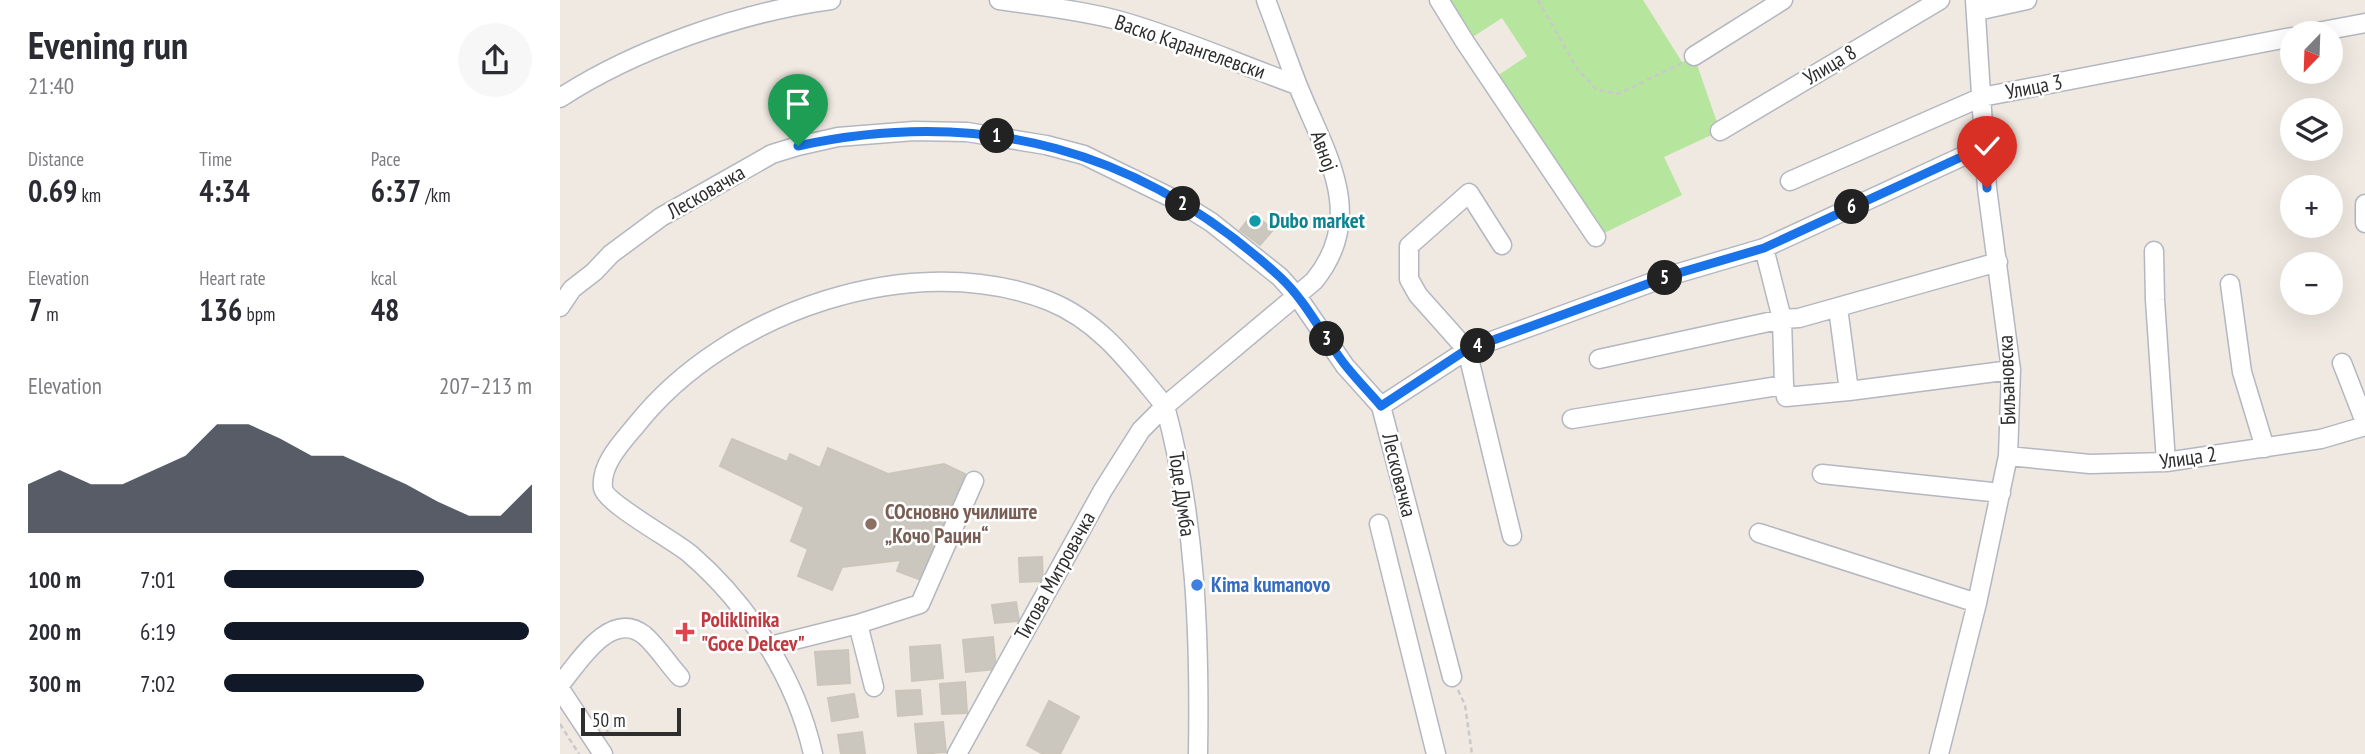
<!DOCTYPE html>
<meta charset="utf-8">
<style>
body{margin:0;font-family:"PT Sans Narrow",sans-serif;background:#f7f7f7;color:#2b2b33;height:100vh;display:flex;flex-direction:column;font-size:26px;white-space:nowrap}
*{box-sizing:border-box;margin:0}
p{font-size:23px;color:#7c7c81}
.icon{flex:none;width:38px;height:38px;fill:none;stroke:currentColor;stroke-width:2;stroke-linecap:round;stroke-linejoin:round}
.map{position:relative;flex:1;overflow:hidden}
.details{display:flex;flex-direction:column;background:#fff;width:560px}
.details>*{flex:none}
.needle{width:46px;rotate:203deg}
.fabs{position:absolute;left:1720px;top:21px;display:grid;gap:14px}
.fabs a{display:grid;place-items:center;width:63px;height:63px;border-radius:50%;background:#fff;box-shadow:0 7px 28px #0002;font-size:35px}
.scale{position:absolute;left:21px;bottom:18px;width:100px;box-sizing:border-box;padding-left:7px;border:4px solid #2e2e2e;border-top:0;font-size:19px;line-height:24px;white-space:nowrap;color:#2e2e2e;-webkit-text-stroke:5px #fff;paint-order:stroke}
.pin{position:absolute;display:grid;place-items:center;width:60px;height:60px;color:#fff;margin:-72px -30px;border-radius:50% 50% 50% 0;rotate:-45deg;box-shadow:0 0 7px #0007}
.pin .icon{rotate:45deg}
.km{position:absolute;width:35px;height:35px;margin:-18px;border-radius:50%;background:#222;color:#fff;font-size:19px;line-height:35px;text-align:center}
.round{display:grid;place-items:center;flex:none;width:74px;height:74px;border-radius:37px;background:#f7f7f7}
.summary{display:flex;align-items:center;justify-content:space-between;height:119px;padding:0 28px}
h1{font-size:38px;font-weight:700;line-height:52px}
.stats{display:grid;grid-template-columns:repeat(3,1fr);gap:10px;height:119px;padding:7px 28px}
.stats div{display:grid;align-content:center}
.stats b{font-size:30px;font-weight:700}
.stats small{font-size:19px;font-weight:400}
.stats p{font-size:19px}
.chart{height:196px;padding:14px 28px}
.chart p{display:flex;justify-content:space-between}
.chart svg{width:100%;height:126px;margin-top:7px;fill:#111827;opacity:.7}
ul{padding:0 28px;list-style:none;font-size:23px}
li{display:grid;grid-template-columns:112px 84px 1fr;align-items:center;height:52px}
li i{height:18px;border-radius:9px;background:#111827}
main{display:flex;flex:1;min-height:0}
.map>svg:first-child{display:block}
.green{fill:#b6e59e}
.building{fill:#cbc7bf;stroke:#cbc5ba;stroke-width:2}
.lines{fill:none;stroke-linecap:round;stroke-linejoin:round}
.minor-casing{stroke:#b4b7c1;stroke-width:21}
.path{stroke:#c9c9c9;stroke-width:2.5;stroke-dasharray:5 3.5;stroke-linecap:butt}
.minor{stroke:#fff;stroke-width:18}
.route-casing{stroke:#fff;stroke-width:14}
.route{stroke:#1a73e8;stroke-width:9}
.culture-dot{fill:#0f9aa8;stroke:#fff;stroke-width:2.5}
.education-dot{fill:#8d6e63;stroke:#fff;stroke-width:2.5}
.shop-dot{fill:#3f7fe0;stroke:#fff;stroke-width:2.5}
.health-dot{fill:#e0444e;stroke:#fff;stroke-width:2.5}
.labels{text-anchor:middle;stroke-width:5;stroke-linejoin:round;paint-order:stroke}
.street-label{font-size:21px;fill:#2e2e2e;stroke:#fff}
.culture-label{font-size:21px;font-weight:bold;fill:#0d838f;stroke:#fff;text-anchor:start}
.education-label{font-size:21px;font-weight:bold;fill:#785e54;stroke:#fff;text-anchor:start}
.shop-label{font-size:21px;font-weight:bold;fill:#366cbe;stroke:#fff;text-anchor:start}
.health-label{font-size:21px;font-weight:bold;fill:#be3a42;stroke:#fff;text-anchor:start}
</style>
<main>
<section class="details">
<div class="summary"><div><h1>Evening run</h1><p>21:40</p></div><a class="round"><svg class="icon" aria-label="share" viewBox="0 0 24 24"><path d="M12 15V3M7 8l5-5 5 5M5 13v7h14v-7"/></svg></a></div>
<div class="stats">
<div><p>Distance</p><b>0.69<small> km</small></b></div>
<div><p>Time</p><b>4:34</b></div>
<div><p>Pace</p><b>6:37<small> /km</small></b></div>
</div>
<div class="stats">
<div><p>Elevation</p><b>7<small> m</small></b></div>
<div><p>Heart rate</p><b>136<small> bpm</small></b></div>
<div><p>kcal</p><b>48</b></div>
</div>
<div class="chart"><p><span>Elevation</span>207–213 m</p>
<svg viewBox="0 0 160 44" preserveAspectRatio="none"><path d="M0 44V27L10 22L20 27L30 27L40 22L50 17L60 6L70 6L80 11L90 17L100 17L110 22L120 27L130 33L140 38L150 38L160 27V44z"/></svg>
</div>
<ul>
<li><b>100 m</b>7:01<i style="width:65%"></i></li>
<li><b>200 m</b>6:19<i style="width:99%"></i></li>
<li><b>300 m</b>7:02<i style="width:65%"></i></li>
</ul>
</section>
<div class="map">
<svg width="1805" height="754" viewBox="0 0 1805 754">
<rect width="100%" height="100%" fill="#efe9e1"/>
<!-- green -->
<path class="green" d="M879,0H1083L1122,62L1134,56L1160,131L1104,157L1122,195L1036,237L931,80L967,56L942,18L905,42Z"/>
<!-- building -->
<path class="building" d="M693,213L713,230L700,245L680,230Z
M172,439L227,462L230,454L260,468L268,448L328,474L384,464L405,474L361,580L337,571L341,560L282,567L272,590L238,576L248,549L231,541L244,507L160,466Z
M482,557L483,581L460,582L459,558Z
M456,602L459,621L435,623L432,605Z
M433,637L436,669L406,672L403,640Z
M380,645L383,678L352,681L350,647Z
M288,650L290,683L258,685L255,652Z
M405,682L407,713L382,714L380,684Z
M360,690L362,714L338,716L336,691Z
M294,694L298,717L272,721L268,698Z
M489,701L519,717L500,754H483L467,745Z
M383,722L386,752L358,754L355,724Z
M302,732L305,754H281L278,735Z"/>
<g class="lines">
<!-- minor casing -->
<g class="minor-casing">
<path id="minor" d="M439,0C479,6 521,10 561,21C621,38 679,64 737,85
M879,0L905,42L1036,237
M1417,11L1467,0
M1752,33L1805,23
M1134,56L1223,0
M0,98C75,49 182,12 271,0
M1160,131L1380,0
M1230,181L1422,97L1732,37
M1805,204V223
M942,245L909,193L849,246V279L858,295L907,350L952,536
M1594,251L1595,300L1606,462
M1670,284L1682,372L1705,448
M0,307L12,289L34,272L51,254L101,217L212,154L238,146L278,137L354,131L407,132L486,145L524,155L614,199L651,222L720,277L737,296L785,366L821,406L892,677
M1278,308L1289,391
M1039,359L1222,319L1239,318L1438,262
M1782,363L1805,422
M1224,385L1226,397L1289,391L1451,370
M821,406L907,350L1112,275L1204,248L1425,146
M1012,419L1224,385L1222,319L1204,248
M1448,456L1530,464L1606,462L1761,439L1805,426
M1262,474L1441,493
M819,524L876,754
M1199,533L1417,603
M298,624L314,687
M210,646L298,624L360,604L414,481
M0,685C18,663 50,609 84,635C97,646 108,664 120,677
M0,689L43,754
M253,754C236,678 189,605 130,554C115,541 45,503 43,488C40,464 63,441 77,424C166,312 353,247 489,301C541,322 571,365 605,406L581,430L543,490L397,754
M638,754C640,637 636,519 605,406L754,281C808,215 765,153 738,86C727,58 717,29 706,0
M1379,754L1417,603L1448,456L1451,370L1427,188L1415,0"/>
</g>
<!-- path -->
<path class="path" d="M978,0L1018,70L1036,89L1058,94L1122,63
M898,690L905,705L912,754
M42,723L50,735
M0,724L19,754"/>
<!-- minor -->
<use href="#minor" class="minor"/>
</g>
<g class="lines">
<!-- route casing -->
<g class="route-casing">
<path id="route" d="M238,146C422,106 581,149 720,277C747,302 763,337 786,366C797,380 810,393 821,406L906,350L1112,275L1204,248L1425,146L1427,188"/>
</g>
<!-- route -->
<use href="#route" class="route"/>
</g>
<!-- markers -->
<circle class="culture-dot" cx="695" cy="221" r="7"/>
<circle class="education-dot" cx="311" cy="524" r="7"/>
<circle class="shop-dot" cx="637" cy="585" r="7"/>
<path class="health-dot" d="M121.5 621.5h7v7h7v7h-7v7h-7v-7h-7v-7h7z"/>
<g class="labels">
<!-- street labels -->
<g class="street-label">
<text transform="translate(630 47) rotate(19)" y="7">Васко Карангелевски</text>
<text transform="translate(1270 65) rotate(-31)" y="7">Улица 8</text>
<text transform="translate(1474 87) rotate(-11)" y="7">Улица 3</text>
<text transform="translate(764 151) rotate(70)" y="7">Авној</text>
<text transform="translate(146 192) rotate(-30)" y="7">Лесковачка</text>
<text transform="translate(1447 380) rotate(-92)" y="7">Биљановска</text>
<text transform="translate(1628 458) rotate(-8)" y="7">Улица 2</text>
<text transform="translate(839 475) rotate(76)" y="7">Лесковачка</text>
<text transform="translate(622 494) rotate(82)" y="7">Тоде Думба</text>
<text transform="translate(495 576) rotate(-61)" y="7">Титова Митровачка</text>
</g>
<!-- culture labels -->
<g class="culture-label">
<text x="709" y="228">Dubo market</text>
</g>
<!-- education labels -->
<g class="education-label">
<text x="325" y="519">СОсновно училиште<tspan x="325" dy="24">„Кочо Рацин“</tspan></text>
</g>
<!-- shop labels -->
<g class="shop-label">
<text x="651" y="592">Kima kumanovo</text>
</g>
<!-- health labels -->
<g class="health-label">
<text x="141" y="627">Poliklinika<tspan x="141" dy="24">"Goce Delcev"</tspan></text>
</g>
</g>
</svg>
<div class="fabs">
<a><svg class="needle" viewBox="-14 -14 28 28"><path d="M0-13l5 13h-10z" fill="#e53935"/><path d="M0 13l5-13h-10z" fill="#7c7c81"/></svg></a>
<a><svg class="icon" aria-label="layers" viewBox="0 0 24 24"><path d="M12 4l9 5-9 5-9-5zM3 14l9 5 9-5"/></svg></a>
<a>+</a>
<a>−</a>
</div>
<div class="scale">50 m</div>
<div class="pin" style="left:238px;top:146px;background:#1e9e55"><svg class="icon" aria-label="arrive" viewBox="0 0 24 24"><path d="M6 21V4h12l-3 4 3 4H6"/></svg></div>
<div class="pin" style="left:1427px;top:188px;background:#d93025"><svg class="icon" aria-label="check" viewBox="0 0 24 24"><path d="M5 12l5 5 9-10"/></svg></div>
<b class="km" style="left:437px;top:136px">1</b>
<b class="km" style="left:623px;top:204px">2</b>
<b class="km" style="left:767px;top:339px">3</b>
<b class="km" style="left:918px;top:346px">4</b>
<b class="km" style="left:1105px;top:278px">5</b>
<b class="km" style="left:1292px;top:207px">6</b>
</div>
</main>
